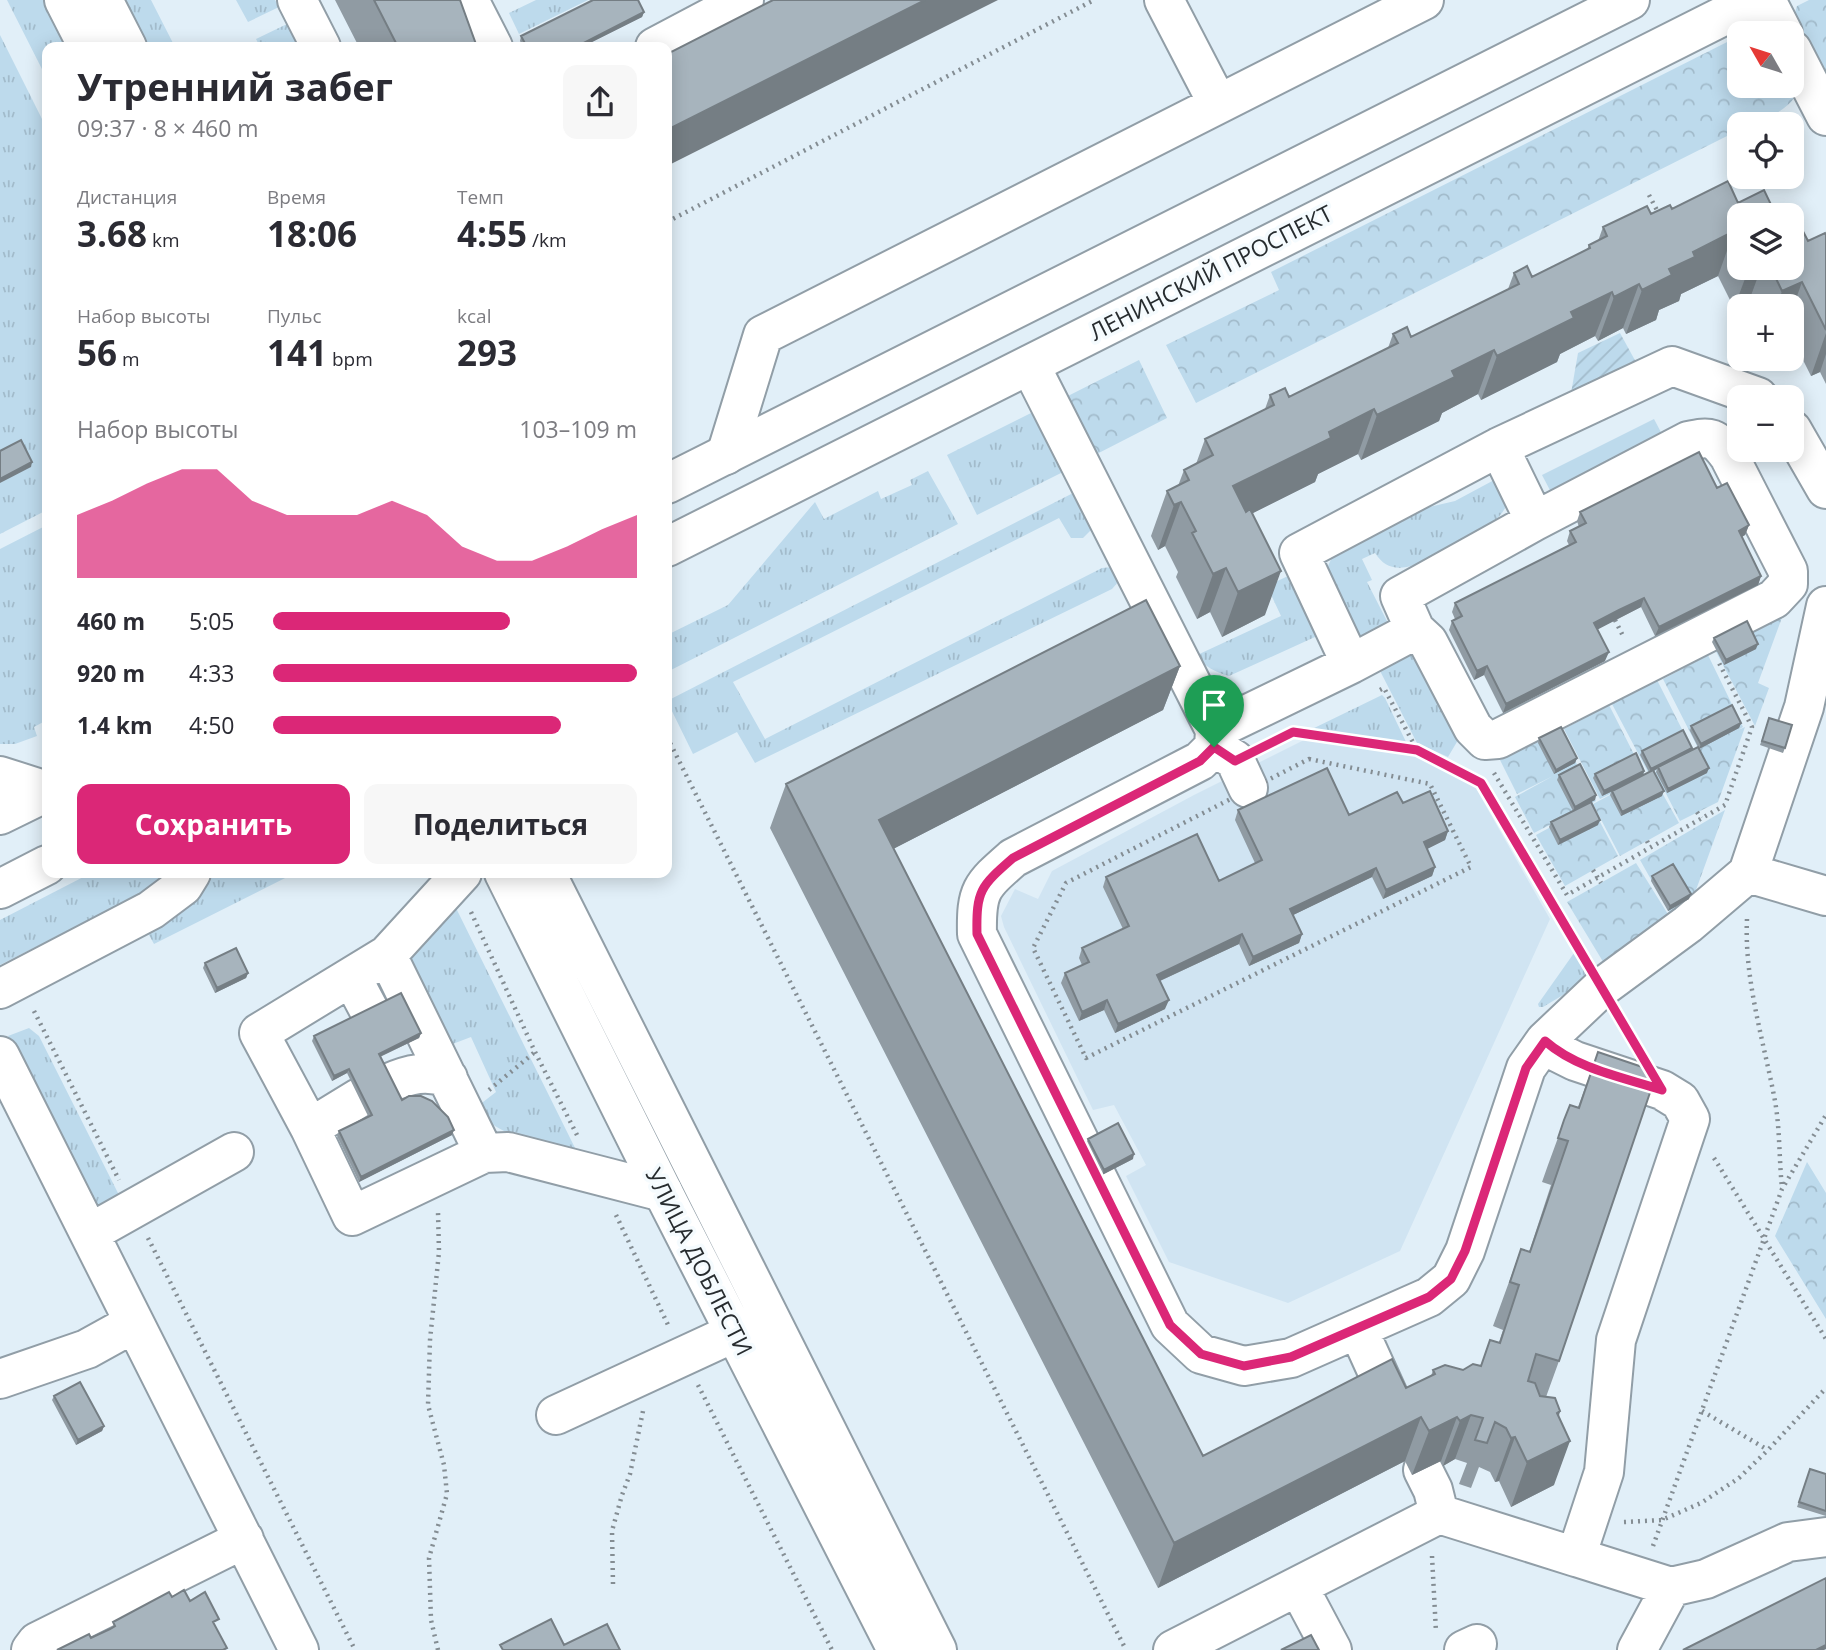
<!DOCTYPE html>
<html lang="ru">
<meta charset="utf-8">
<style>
body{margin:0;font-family:"Open Sans",sans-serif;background:#f7f7f7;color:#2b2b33;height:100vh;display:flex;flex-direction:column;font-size:26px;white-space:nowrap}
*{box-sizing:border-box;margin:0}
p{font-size:23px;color:#7c7c81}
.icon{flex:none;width:38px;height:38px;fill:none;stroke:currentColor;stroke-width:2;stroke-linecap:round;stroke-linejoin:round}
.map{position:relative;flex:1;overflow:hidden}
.side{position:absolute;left:42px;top:42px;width:630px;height:836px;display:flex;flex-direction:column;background:#fff;border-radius:14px;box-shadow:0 4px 18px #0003}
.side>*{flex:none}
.needle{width:46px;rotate:309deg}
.buttons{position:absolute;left:1727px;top:21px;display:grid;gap:14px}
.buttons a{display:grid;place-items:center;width:77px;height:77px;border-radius:14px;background:#fff;box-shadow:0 4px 18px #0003;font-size:35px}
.pin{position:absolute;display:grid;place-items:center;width:60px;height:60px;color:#fff;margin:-72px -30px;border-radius:50% 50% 50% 0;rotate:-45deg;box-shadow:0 0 7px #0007}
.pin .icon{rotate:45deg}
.round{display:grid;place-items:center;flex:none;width:74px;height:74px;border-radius:14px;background:#f7f7f7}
.headline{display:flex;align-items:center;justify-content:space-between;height:119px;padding:0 35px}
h1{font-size:38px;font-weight:700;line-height:52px}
.figures{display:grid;grid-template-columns:repeat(3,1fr);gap:10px;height:119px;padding:7px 35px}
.figures div{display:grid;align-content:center}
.figures b{font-size:35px;font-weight:700}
.figures small{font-size:19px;font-weight:400}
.figures p{font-size:19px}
.chart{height:196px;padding:14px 35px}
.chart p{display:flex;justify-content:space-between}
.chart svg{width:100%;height:126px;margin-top:7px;fill:#db2777;opacity:.7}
.cta{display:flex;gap:14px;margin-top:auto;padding:14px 35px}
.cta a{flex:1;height:80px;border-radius:14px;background:#db2777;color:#fff;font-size:28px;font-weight:700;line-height:80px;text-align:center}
.cta a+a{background:#f7f7f7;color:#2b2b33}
ul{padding:0 35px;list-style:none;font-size:23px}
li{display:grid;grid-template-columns:112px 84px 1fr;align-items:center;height:52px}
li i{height:18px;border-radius:9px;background:#db2777}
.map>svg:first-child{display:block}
.built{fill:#d0e4f2}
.grass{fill:url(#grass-tufts)}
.forest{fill:url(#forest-crowns)}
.garden{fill:url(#garden-furrows)}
.pitch{fill:#bddaec}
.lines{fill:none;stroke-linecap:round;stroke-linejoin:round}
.minor-casing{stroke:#919ea7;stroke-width:42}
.major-casing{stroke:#919ea7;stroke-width:42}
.path{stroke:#848d93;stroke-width:4.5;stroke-dasharray:2 5;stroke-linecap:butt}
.minor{stroke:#fff;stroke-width:38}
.major{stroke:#fff;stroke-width:38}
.wall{fill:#909ba3}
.shaded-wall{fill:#757e84}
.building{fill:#a7b4bd;stroke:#757e84;stroke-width:2}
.route-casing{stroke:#fff;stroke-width:14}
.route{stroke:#db2777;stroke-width:9}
.labels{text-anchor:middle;stroke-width:7;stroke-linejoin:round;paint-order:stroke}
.street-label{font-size:23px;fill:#272c2f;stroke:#f5fbfe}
</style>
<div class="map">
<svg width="1826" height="1650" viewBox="0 0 1826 1650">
<defs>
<pattern id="grass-tufts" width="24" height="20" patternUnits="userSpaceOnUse" patternTransform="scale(1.75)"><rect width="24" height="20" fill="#bddaec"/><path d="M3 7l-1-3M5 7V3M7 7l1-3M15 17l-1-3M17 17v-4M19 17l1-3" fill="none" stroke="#a2bbcb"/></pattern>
<pattern id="forest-crowns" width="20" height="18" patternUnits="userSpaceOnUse" patternTransform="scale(1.75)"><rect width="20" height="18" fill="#bddaec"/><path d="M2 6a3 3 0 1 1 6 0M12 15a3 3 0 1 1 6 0" fill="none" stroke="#a2bbcb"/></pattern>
<pattern id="garden-furrows" width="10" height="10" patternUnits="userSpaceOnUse" patternTransform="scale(1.75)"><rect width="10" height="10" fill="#bddaec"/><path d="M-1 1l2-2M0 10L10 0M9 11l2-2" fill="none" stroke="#a2bbcb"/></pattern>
</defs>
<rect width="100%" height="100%" fill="#e1eff8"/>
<!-- built -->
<path class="built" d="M1308,738L1421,757L1474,785L1550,919L1400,1251L1288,1303L1169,1262L1126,1176L1146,1165L1114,1105L1093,1110L1004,927L1001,916L1015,889L1038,899L1052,871L1194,795Z"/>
<!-- grass -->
<path class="grass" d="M7,0H43L67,47H47V79Z
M124,0H151L175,47H148Z
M236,0H275L279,7L248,22Z
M536,0H588L519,34L509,13Z
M287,24L299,47H260L256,39Z
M0,35L47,129V510L0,534Z
M1035,411L1065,471L977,515L947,455Z
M928,471L958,524L667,672V635L728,605L815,502L824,519L878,491L881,499L912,485L910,480Z
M1496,479L1506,506C1497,530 1436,554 1411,566C1395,570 1384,567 1375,553L1362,559L1372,580L1367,582L1388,623L1355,640L1324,575L1333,555L1425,508L1455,501Z
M1077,491L1092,525L1091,530L1083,538H1071L1059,518L733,682L765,739L1102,568L1113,567L1119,581L1112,589L755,763L737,732L693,754L667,701Z
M47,525V720L34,727L37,736L15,744H0V549Z
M1288,576L1316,632L1315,637L1229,676C1215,672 1206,667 1195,656L1281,616L1267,586Z
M1419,646L1464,730L1448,757L1417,743L1378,667Z
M1382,695L1385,698L1407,744L1308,731Z
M91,873H172L158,885L0,965V920Z
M211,873H295L154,944L149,935L151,930L205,883Z
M454,904L578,1154C541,1144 501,1138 474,1109L496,1092L471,1037L450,1045L410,963L414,950Z
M1574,953L1588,976L1583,983L1543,1007H1539L1538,1004Z
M29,1028L39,1036L124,1205L95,1211L8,1036Z"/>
<!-- forest -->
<path class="forest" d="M1809,0H1826V86L1793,18L1797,6Z
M1739,36L1740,86H1790L1794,98C1784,113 1757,124 1740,124L1739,130L1196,403L1166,345L1279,290L1271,272Z
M1139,360L1167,418L1089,458L1062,399Z
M1787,604L1758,683L1769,688L1755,726L1711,642Z
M1708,655L1743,727L1738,730L1745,727L1718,802L1680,821L1655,772L1699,750L1663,679Z
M1657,680L1693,751L1651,773L1679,823L1620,856L1593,804L1642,778L1600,799L1564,729L1609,705L1645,776L1649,774L1612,704Z
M1559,730L1596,801L1534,833L1515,797L1553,776L1517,794L1500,760Z
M1591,805L1618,856L1565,886L1536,835Z
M1725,810L1692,901L1671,915L1640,860Z
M1636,863L1671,919L1605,965L1567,902Z
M1807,1162L1826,1193V1319L1775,1236Z"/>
<!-- garden -->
<path class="garden" d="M1620,333L1637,364L1570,399L1578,353Z"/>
<!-- pitch -->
<path class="pitch" d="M1654,419L1664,438L1552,494L1542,475Z"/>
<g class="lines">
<!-- minor casing -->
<g class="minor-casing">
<path id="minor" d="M297,0L321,47
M469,0L493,47
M1164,0L1218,104
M1766,0L1783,33
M655,47L744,0
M1792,50L1826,116
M1030,365L1215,730L1214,747L1200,761L1013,858C981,886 976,890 977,934L1170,1325L1201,1354L1244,1366L1291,1358L1429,1297L1451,1279L1465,1251L1526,1068L1545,1041L1557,1052L1575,1061L1662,1090L1680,1101L1690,1119L1616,1340L1604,1472L1576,1557L1439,1514L1173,1650
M1792,430L1826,489
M726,455L763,335L1424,0
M1826,606L1804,707L1748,873L1826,896
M1415,630L1428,642L1473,728L1485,740L1498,739L1774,599L1788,584V571L1729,456C1715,437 1711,436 1688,441L1535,521
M1351,664L1415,630L1400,596L1535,521L1499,447
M1215,730L1351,664L1299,553L1499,447L1672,366L1758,397
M1214,747L1235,760L1248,788
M0,776L47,791
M0,815L47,792
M462,873L387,955L259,1033L310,1128L352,1216L484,1153
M0,889L47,865
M387,955L484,1153L508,1152L663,1192
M352,978L370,1012
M0,989L151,910L183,886L191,873
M1545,1041L1601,988L1688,924L1748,873
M0,1056L299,1650
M389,1083C409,1074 427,1070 448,1078
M310,1128L359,1098
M90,1233L234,1152
M1358,1329L1397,1415
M0,1379L87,1349L134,1323
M556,1415L766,1318
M1423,1470L1433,1490L1439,1514
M1576,1557L1671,1587L1706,1579L1788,1542L1826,1537
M1298,1586L1332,1650
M31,1650L37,1642L244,1539
M1464,1650L1477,1644
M1637,1650L1671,1587"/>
</g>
<!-- major casing -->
<g class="major-casing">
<path id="major" d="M64,0L88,47
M103,0L127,47
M667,484L1630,0
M667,547L1755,0
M504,873L663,1192L897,1650
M546,873L937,1650"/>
</g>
<!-- path -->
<path class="path" d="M1649,195L1660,216
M667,222L1094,0
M1615,620L1624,638
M1380,690L1384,688L1417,750L1481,783L1585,960
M1293,732L1417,750
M667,737L1126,1650
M1309,759L1430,784L1471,867L1086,1058L1033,948L1066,883Z
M1494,773L1567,895L1725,805L1752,727L1719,663
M1697,812L1701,818
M1647,841L1650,847
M1593,870L1601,883
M471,912L535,1052L577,1135
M1747,919C1744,980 1764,1042 1775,1101C1780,1129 1779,1159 1782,1188
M34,1011L119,1180
M1617,1016L1634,1045
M489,1090L535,1052
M1714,1158L1826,1339
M616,1215L669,1327
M148,1238L355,1650
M698,1385L832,1650
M1702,1411L1768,1450
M1624,1522L1662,1520L1701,1503L1739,1478L1768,1450L1826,1388
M1653,1546L1782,1189L1826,1115
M1432,1556L1436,1632
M613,1584L612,1531L622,1495L630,1474L643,1411
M438,1650L431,1620L429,1558L447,1494L444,1465L428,1405L430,1340L439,1252L438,1212"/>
<!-- minor -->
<use href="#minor" class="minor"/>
<!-- major -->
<use href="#major" class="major"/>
</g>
<!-- wall -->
<path class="wall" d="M335,0H460L477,47H359Z
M644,12L642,17L582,47H523L520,41L521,36Z
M1672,209L1740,215V268H1792L1808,241L1826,235V384L1820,372L1811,376L1792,338V306H1752L1749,301L1734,308L1718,276L1681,294L1679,301L1659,310L1656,320L1626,334L1623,328L1598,341L1595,336L1560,354L1557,362L1481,400L1478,394L1442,413L1439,421L1361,460L1358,454L1318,474L1315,482L1253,513L1265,615L1222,637L1210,612L1197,619L1176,577L1178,572L1165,546L1158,550L1151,536L1167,491L1178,486L1184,470L1196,464L1205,439L1265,409L1270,395L1289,397L1388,348L1393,334L1411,337L1508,289L1514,273L1532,277L1587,250L1589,245L1598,241L1603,227Z
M1717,488L1749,525L1745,535L1742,537L1761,576L1758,585L1655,636L1641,607L1597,629L1605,661L1503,713L1484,675L1474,680L1449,630L1452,621L1455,619L1452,612L1455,603L1569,545L1567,541L1570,531L1579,527L1577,521L1580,512Z
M1714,638L1756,649L1724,665L1712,642Z
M1180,666L1163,710L893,849L1203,1456L1406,1388L1431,1376L1433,1370H1463L1481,1366L1499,1342L1503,1330L1493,1326L1521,1249L1529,1252L1551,1185L1542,1182L1548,1165L1570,1105L1578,1107L1598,1052L1559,1361L1546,1397L1560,1411L1559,1416L1554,1485L1511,1507L1499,1481L1495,1482L1490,1472L1479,1467L1471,1488L1459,1484L1467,1463L1455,1459L1443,1466L1441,1461L1412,1475L1405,1461L1158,1588L770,828L786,784Z
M1769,718L1785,748L1783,753L1760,745Z
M1741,723L1739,728L1699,749L1707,773L1667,793L1656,772L1657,769L1654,771L1662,796L1621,816L1610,795L1611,792L1602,796L1593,778L1595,774L1644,771L1643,775L1649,772L1640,755L1642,751H1691L1698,747L1690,731L1691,726Z
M1539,738L1577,758L1575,763L1554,774L1538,743Z
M1559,775L1596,795L1595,800L1591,802L1598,825L1558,845L1549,827L1551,822L1573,811L1557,780Z
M1403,803L1448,831L1445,840L1427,849L1435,867L1432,876L1383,899L1372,877L1293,915L1302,934L1299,943L1249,966L1239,944L1160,981L1165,1009L1115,1033L1104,1010L1079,1021L1061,983L1065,973L1082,965L1079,958L1082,948L1123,929L1103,887L1106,877L1219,881L1255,863L1235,820L1238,810L1349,815Z
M1652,876L1689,899L1668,911L1651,881Z
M205,963L248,973L246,978L215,993L203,968Z
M421,1033L419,1038L380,1057L402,1100L452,1135L359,1182L337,1136L339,1131L368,1116L347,1073L332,1081L312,1041L314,1036Z
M1088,1139L1133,1159L1102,1175L1086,1144Z
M54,1396L104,1426L102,1431L76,1445L52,1400Z
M1810,1469L1826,1474V1516L1797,1507Z"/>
<!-- shaded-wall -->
<path class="shaded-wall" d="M925,0H998L667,166V130Z
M644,12L642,17L582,47H575Z
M1734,231L1718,276L1681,294L1679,301L1659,310L1656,320L1626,334L1642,290L1693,252Z
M1749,268H1761L1749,301L1734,308Z
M1802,282L1792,310V306H1777L1782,291Z
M1639,284L1623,328L1598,341L1614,297Z
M1612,292L1595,336L1560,354L1557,362L1481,400L1497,356L1571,312Z
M1826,333V354L1820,372L1811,376Z
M1494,350L1478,394L1442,413L1439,421L1361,460L1377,415L1452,371Z
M1374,409L1358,454L1318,474L1315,482L1217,531L1233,486L1329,432Z
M32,462L31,467L0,483V479Z
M1181,502L1165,546L1158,550L1174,505Z
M1749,525L1745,535L1735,540L1739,531Z
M1226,568L1210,612L1197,619L1213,574Z
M1281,571L1265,615L1222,637L1238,592Z
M1761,576L1758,585L1655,636L1659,627Z
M1644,598L1641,607L1591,633L1594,623Z
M1758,644L1756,649L1724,665L1726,660Z
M1609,652L1605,661L1503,713L1506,704Z
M1180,666L1163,710L862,865L879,820Z
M1487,666L1484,675L1474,680L1477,671Z
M1741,723L1739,728L1699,749L1701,744Z
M1692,748L1691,752L1658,767L1657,769L1649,773L1651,769Z
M1577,758L1575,763L1554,774L1556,770Z
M1709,768L1707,773L1667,793L1668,789Z
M1644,771L1643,776L1602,796L1604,791Z
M1664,791L1662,796L1621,816L1622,812Z
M1596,795L1595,800L1573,811L1575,807Z
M1600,820L1598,825L1558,845L1560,840Z
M1448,831L1445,840L1421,852L1424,842Z
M1435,867L1432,876L1383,899L1386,890Z
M1376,868L1372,877L1287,918L1290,909Z
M1691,894L1689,899L1668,911L1670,906Z
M1242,934L1239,944L1153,984L1157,975Z
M1302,934L1299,943L1249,966L1253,957Z
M248,973L246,978L215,993L217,988Z
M1107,1000L1104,1010L1079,1021L1082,1012Z
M1169,1000L1165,1009L1115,1033L1118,1024Z
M421,1033L419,1038L377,1058L379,1054Z
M349,1069L347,1073L332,1081L334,1076Z
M454,1130L452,1135L359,1182L361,1177Z
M1134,1154L1133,1159L1102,1175L1104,1170Z
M1560,1411L1545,1454L1570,1441L1554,1485L1511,1507L1527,1462L1557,1413Z
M1471,1415L1455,1459L1443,1466L1460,1421Z
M1421,1417L1405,1461L1158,1588L1174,1543Z
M1457,1417L1441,1461L1412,1475L1429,1431Z
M104,1426L102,1431L76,1445L78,1440Z
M1515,1437L1499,1481L1495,1482L1511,1438Z
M1826,1645V1649L1824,1650H1816Z"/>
<!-- building -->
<path class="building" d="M374,0H460L477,47H398Z
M593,0H638L644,12L576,47H527L521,36Z
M773,0H925L667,130V54Z
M1728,181L1738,203L1764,190L1776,215H1740V242L1734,231L1693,252L1695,257L1669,269L1672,275L1642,290L1639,284L1614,297L1612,292L1571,312L1574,318L1497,356L1494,350L1452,371L1455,377L1377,415L1374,409L1329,432L1331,438L1233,486L1246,512L1250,509L1281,571L1238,592L1226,568L1213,574L1192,533L1196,531L1181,502L1174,505L1167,491L1189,480L1184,470L1213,455L1205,439L1274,405L1270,395L1285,388L1289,397L1398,343L1393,334L1407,327L1411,337L1519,284L1514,273L1527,266L1532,277L1590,248L1589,245L1607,236L1603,227L1647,206L1651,214L1670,205L1672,209Z
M1792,210L1808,241L1825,233L1826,235V330L1802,282L1782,291L1771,268H1792V215H1782Z
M21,440L32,462L0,479V451Z
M1699,452L1717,488L1727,483L1749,525L1739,531L1761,576L1659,627L1644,598L1619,610L1594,623L1609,652L1506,704L1487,666L1477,671L1452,621L1462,616L1455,603L1576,542L1570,531L1586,523L1580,512Z
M1146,600L1180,666L879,820L1203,1456L1392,1359L1406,1388L1435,1374L1433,1370L1445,1365L1463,1370L1473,1364L1481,1366L1490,1340L1500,1343L1519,1285L1510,1282L1521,1249L1530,1252L1568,1141L1558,1138L1564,1120L1570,1105L1579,1108L1598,1052L1657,1072L1559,1361L1536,1354L1528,1381L1535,1383L1540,1396L1555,1398L1560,1411L1557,1413L1570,1441L1527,1462L1515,1437L1511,1438L1506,1428L1495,1422L1487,1443L1475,1440L1483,1418L1471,1415L1460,1421L1457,1417L1429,1431L1421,1417L1174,1543L786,784Z
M1747,621L1758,644L1726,660L1714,638Z
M1732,705L1741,723L1701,744L1691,726Z
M1769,718L1792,725L1785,748L1762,741Z
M1561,727L1577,758L1556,770L1539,738Z
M1683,730L1692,748L1651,769L1642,751Z
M1698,747L1709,768L1668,789L1658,767Z
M1636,753L1644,771L1604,791L1595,774Z
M1580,764L1596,795L1575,807L1559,775Z
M1327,768L1349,815L1397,792L1403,803L1430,791L1448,831L1424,842L1435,867L1386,890L1376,868L1290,909L1302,934L1253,957L1242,934L1157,975L1169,1000L1118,1024L1107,1000L1082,1012L1065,973L1089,962L1082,948L1129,926L1106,877L1197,834L1219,881L1262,860L1238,810Z
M1653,770L1664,791L1622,812L1612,791Z
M1591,802L1600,820L1560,840L1551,822Z
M1673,864L1691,894L1670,906L1652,876Z
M236,948L248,973L217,988L205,963Z
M401,993L421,1033L379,1054L402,1100L409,1096H421L432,1101L448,1117L454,1130L361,1177L339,1131L372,1115L349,1069L334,1076L314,1036Z
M1118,1123L1134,1154L1104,1170L1088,1139Z
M80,1382L104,1426L78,1440L54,1396Z
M1810,1469L1826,1474V1511L1799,1502Z
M1826,1578V1645L1816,1650H1683Z
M184,1590L190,1601L205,1592L219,1619L213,1622L227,1648L223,1650H57L89,1634L91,1638L110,1629L115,1626L113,1622L169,1592L172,1597Z
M551,1619L564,1645L607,1624L620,1650H503L500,1645Z
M1311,1635L1319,1650H1281Z"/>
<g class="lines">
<!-- route casing -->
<g class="route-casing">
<path id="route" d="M1293,732L1417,750L1481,783L1662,1090C1622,1077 1577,1069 1545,1041L1526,1068L1465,1251L1451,1279L1429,1297L1291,1357L1244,1366L1201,1354L1170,1325L977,934C976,890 981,886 1013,858L1200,761L1214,747L1235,761Z"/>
</g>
<!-- route -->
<use href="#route" class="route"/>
</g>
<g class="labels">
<!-- street labels -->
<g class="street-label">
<text transform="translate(1211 273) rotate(-27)" y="8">ЛЕНИНСКИЙ ПРОСПЕКТ</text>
<text transform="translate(699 1262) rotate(63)" y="8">УЛИЦА ДОБЛЕСТИ</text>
</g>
</g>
</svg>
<div class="buttons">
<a><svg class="needle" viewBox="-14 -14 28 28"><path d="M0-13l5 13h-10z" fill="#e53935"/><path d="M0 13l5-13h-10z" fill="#7c7c81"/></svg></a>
<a><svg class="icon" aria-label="locate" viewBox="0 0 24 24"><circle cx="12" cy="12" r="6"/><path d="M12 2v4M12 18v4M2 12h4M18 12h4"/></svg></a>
<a><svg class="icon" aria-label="layers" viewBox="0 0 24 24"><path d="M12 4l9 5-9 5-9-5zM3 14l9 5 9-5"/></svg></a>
<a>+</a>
<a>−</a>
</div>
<div class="pin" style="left:1214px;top:747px;background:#1e9e55"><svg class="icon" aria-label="arrive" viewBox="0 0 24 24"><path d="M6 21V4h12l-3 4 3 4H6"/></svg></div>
<section class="side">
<div class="headline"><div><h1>Утренний забег</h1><p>09:37 · 8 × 460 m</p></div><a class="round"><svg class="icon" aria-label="share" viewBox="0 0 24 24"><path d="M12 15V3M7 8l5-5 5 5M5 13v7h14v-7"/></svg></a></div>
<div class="figures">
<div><p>Дистанция</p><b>3.68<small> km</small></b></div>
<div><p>Время</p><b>18:06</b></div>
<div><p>Темп</p><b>4:55<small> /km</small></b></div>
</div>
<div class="figures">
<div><p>Набор высоты</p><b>56<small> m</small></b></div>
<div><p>Пульс</p><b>141<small> bpm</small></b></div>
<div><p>kcal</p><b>293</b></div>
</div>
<div class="chart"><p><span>Набор высоты</span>103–109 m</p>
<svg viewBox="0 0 160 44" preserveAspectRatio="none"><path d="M0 44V22L10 17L20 11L30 6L40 6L50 17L60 22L70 22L80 22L90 17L100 22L110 33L120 38L130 38L140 33L150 27L160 22V44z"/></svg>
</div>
<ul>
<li><b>460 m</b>5:05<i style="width:65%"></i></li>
<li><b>920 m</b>4:33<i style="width:100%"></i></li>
<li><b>1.4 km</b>4:50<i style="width:79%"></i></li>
</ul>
<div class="cta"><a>Сохранить</a><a>Поделиться</a></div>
</section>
</div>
